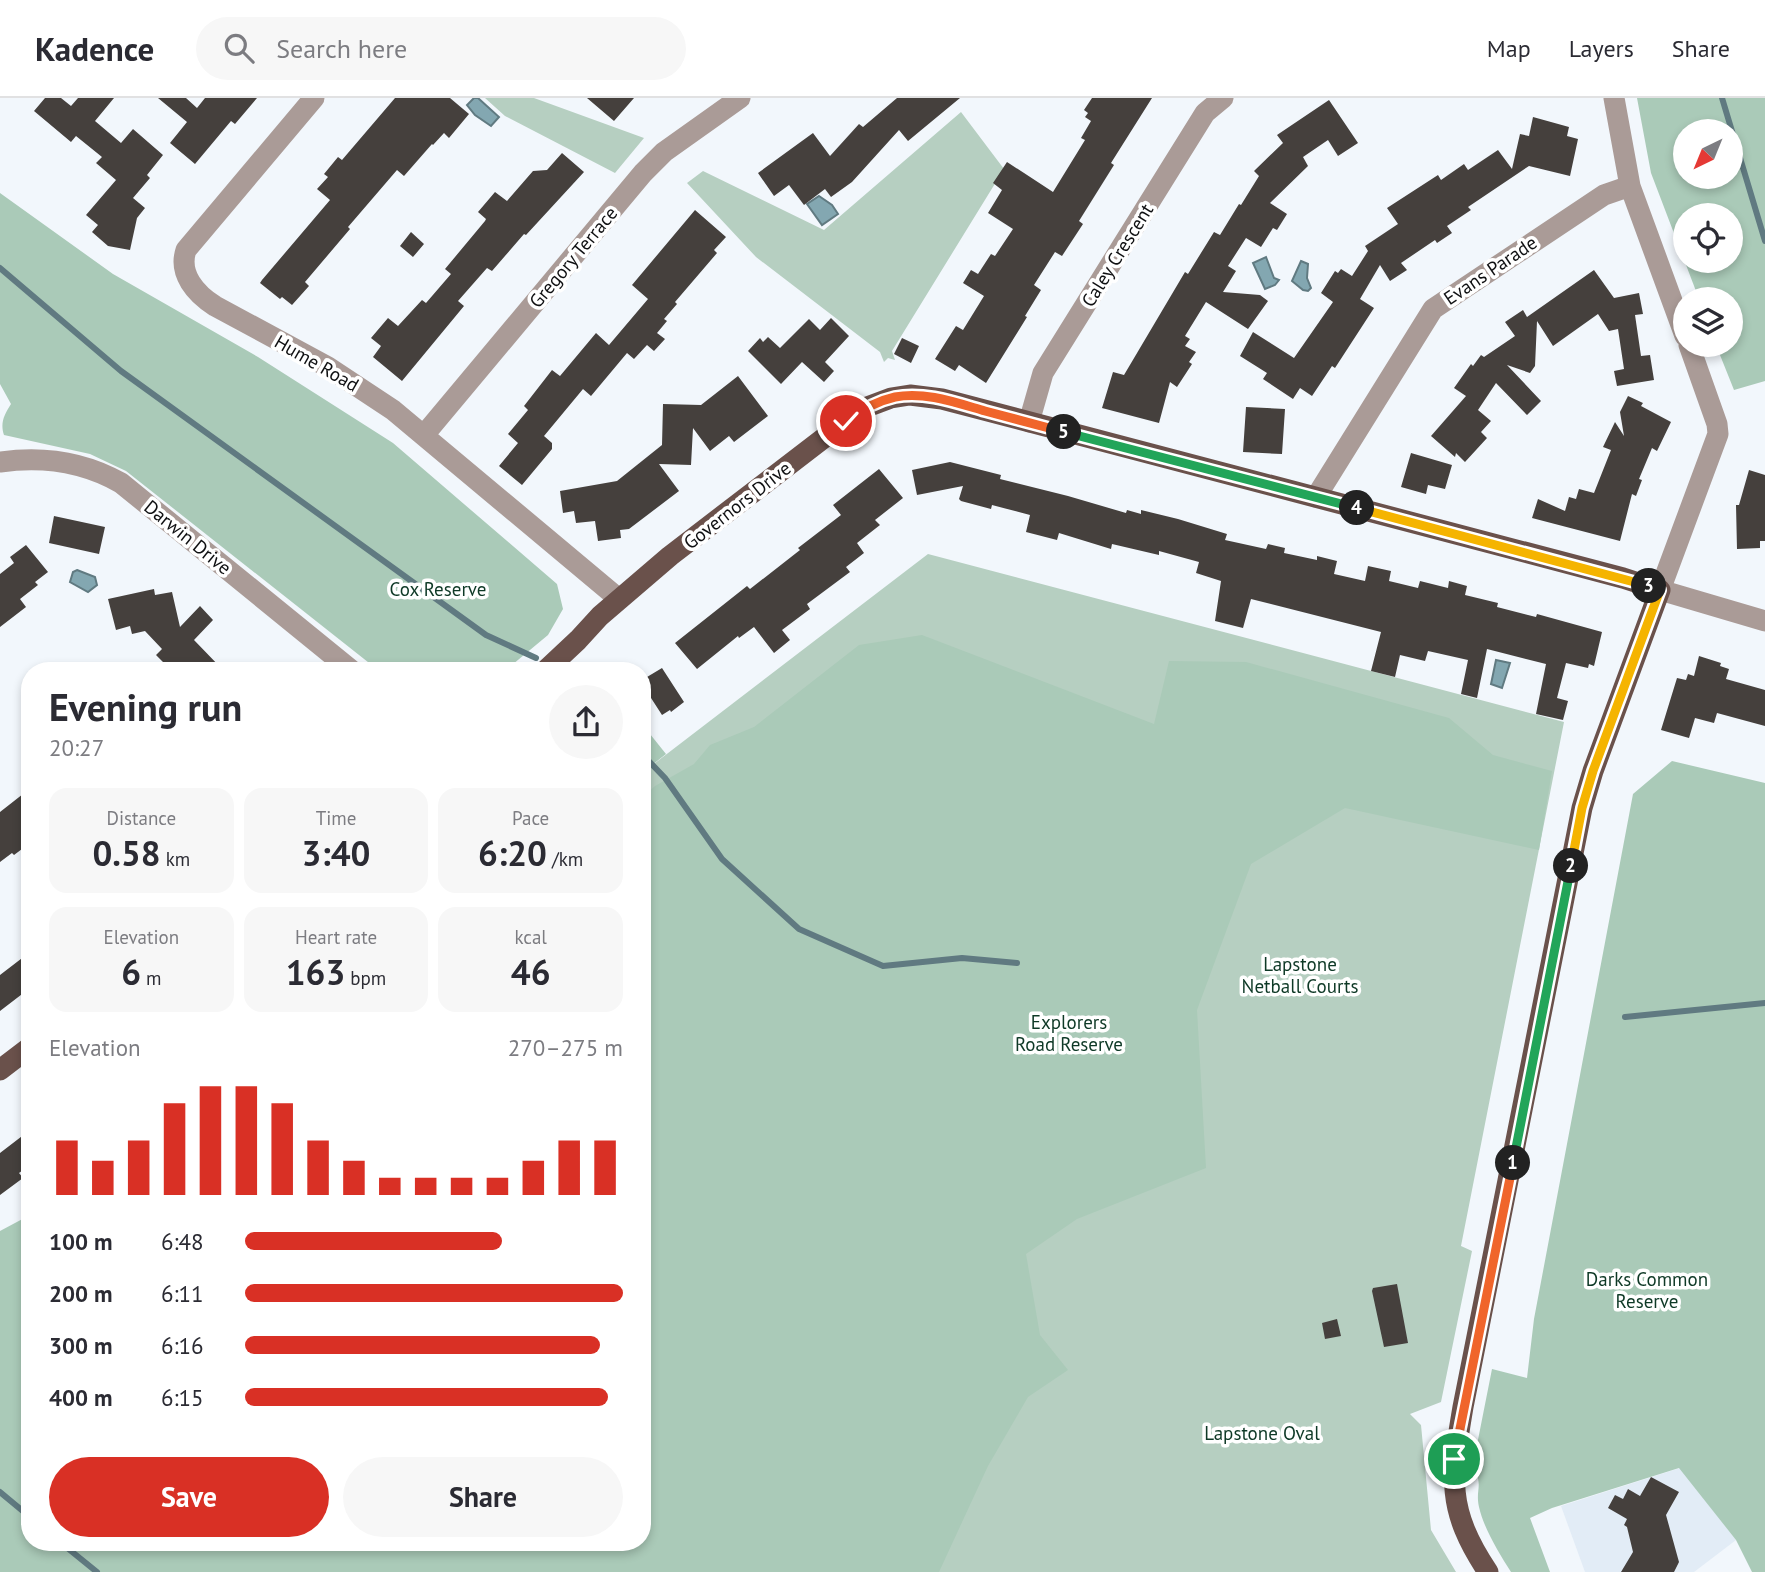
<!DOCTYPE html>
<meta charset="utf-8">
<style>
body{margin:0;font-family:"PT Sans",sans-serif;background:#f7f7f7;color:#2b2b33;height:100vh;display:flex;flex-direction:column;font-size:26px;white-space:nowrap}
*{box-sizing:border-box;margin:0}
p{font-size:23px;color:#7c7c81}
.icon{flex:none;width:38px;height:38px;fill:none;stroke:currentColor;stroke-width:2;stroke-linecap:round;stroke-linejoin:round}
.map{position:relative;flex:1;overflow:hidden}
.side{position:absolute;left:21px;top:564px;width:630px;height:889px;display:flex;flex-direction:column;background:#fff;border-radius:28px;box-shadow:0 4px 10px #0003}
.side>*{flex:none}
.needle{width:46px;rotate:223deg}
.buttons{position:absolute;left:1673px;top:21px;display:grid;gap:14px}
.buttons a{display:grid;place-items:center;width:70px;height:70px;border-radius:50%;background:#fff;box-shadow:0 4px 10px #0003;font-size:35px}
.pin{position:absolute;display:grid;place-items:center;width:60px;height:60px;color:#fff;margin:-30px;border:4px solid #fff;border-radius:50%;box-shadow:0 2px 7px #0007}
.km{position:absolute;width:35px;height:35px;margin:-18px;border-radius:50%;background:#222;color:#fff;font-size:19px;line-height:35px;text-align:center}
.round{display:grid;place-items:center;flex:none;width:74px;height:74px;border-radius:37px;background:#f7f7f7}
.headline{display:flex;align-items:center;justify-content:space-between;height:119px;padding:0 28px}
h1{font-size:38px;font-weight:800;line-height:52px}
.stats{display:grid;grid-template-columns:repeat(3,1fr);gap:10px;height:119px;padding:7px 28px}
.stats div{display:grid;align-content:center;border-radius:18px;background:#f7f7f7;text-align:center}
.stats b{font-size:35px;font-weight:800}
.stats small{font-size:19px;font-weight:400}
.stats p{font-size:19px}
.chart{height:196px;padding:14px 28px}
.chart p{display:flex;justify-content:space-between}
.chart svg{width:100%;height:126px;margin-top:7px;stroke:#d93025;stroke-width:6}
.cta{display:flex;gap:14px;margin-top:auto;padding:14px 28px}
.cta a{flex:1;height:80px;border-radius:42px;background:#d93025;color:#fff;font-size:28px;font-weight:800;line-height:80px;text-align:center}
.cta a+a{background:#f7f7f7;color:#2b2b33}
ul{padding:0 28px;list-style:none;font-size:23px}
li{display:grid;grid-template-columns:112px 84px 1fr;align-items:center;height:52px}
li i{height:18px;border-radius:9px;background:#d93025}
header{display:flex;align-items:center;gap:42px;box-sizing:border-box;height:98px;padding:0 35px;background:#fff;border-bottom:2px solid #e1e1e2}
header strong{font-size:33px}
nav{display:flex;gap:38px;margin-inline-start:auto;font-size:24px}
.search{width:490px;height:63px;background:#f7f7f7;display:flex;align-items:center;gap:18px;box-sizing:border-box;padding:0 24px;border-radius:38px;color:#7c7c81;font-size:26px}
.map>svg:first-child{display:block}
.built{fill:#e2ecf6}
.green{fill:#b6cfc1}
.forest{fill:#aacab8;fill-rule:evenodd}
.water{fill:#83a7b1;stroke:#607a81;stroke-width:2}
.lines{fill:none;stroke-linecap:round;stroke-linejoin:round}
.stream{stroke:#607a81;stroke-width:6}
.building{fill:#45403d}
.minor{stroke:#aa9b97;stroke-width:21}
.major{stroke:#6a514b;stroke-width:21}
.split-1-casing{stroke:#fff;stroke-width:14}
.split-2-casing{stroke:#fff;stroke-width:14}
.split-3-casing{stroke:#fff;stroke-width:14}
.split-4-casing{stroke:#fff;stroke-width:14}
.split-5-casing{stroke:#fff;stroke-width:14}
.split-6-casing{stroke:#fff;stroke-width:14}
.split-1{stroke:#f0652b;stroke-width:9}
.split-2{stroke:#22a559;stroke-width:9}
.split-3{stroke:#f5b400;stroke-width:9}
.split-4{stroke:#f5b400;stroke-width:9}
.split-5{stroke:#22a559;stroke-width:9}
.split-6{stroke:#f0652b;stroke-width:9}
.labels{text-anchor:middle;stroke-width:7;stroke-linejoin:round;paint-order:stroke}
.street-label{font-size:19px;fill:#0f1012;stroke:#fff}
.park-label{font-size:19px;fill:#0e3926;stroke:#fff}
</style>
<header>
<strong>Kadence</strong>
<div class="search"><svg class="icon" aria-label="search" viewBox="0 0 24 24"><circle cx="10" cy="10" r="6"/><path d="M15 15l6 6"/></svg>Search here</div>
<nav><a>Map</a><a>Layers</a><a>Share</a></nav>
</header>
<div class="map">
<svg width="1765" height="1474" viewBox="0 0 1765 1474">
<rect width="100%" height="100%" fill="#f2f7fc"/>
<!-- built -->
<path class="built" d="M1680,1370L1736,1442L1694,1474H1585L1561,1408Z"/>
<!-- green -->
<path class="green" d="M485,0H534L644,40L615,75L505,18Z
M961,14L1004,71L892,253L895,262L888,260L884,264L880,254L756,159L687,85L703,73L824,132Z
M928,456L1564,624L1461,1148L1472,1153L1441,1304L1410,1316L1421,1327L1431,1432L1456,1474H367L642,1444V675Z"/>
<!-- forest -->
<path class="forest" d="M1637,0H1765V283L1734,292L1716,247H1731V201H1699L1651,75ZM1731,33V79H1685V33ZM1731,117V163H1685V117Z
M0,95L113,176L258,259L393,345L557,486L563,511L548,537L506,572H378L126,373L90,356L4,337C0,325 4,317 11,306L0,286Z
M922,537L1154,626L1169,563L1246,564L1449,620L1493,657L1552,673L1539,752L1345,710L1251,766L1197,912L1206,1070L1077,1121L1026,1156L1040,1237L1068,1272L1028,1299L988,1368L939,1474H0V1133L30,1117V1444H642L644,698L655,688L694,666L710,647L754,629L859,547Z
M642,626L666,656L642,675Z
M1672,663L1765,685V1474H1752L1736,1442L1679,1370L1552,1410L1530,1420L1550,1474H1511C1499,1455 1484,1431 1479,1409C1475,1391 1484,1389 1473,1367L1492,1271L1527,1280L1534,1221L1633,696Z"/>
<!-- water -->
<path class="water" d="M474,0H478L499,19L491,28L475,17L467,7Z
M819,98L832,107L838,116L822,127L807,106Z
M1266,159L1274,180L1279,182L1275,187L1265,191L1253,165Z
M1301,163L1308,166L1307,180L1311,190L1308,193L1303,192L1292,183Z
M77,472L95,479L97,487L88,494L70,484L73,474Z
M1496,562L1510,565L1502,590L1491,586Z"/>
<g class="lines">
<!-- stream -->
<path class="stream" d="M1722,0L1765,143
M0,170L121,273L486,537L536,560
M642,656L665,680L722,761L799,831L883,868L962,860L1017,865
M1625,919L1765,905
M0,1394L30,1419
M60,1444L97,1474"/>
</g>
<!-- building -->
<path class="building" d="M45,0H61L71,8L78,0H114L95,23L121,45L133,31L163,57L147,77L150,80L133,100L145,110L137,120L130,152L108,148L92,134L98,127L86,117L116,82L96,65L102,59L76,38L71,44L34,13Z
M158,0H186L197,10L205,0H257L235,26L231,23L195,66L170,45L187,24Z
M395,0H450L469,16L449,40L444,35L433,47L432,46L404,78L397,72L348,129L350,131L305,184L309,188L292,207L282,199L280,201L260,185L262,182L330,102L317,91L328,79L324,76L338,59L342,62Z
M587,0H634L614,23Z
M897,0H960L908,43L899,32L852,84L831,99L825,91L804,107L789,87L774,98L758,75L813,35L830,58L859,26L863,29Z
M1092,0H1152L1111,65L1114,67L1079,123L1083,126L1062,158L1055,154L1034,187L1041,192L1025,218L1027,219L986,285L959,267L955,273L935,261L956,228L963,232L984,198L963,185L971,172L978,176L991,156L995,158L1013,131L988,115L1002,92L993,85L1007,64L1053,94L1085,42L1081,40L1091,23L1085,19L1088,15L1084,12Z
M1329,2L1358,45L1338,58L1328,42L1303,59L1308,68L1270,105L1287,116L1277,132L1273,130L1261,149L1246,140L1228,168L1236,173L1223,194L1260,197L1268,203L1248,231L1206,204L1185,238L1190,241L1185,248L1196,254L1189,264L1192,266L1177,289L1170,284L1159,325L1102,310L1113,274L1124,277L1185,174L1188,176L1214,134L1220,137L1239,106L1241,107L1259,78L1254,73L1283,45L1277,37Z
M1533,19L1569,29L1567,38L1578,41L1570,78L1529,68L1468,109L1471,112L1447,128L1452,135L1437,145L1435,142L1401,165L1407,172L1390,183L1380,167L1360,201L1374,210L1335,270L1332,268L1312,298L1300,290L1293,301L1263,281L1267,275L1240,258L1253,234L1294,260L1333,204L1321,195L1335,173L1338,175L1341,171L1352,178L1368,153L1365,148L1398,126L1387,110L1438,77L1441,82L1464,66L1468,72L1498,52L1512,71L1520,36L1529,38Z
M562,55L584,74L526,137L524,136L492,173L487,170L458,203L464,208L402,283L373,259L381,248L371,240L388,220L398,228L422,202L426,205L451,176L445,171L485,123L486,121L478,114L495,94L507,103L533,73L547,72Z
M695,112L726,139L714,152L717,155L675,204L677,206L664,221L667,223L657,235L665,241L654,253L647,247L634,261L627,255L591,298L583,291L544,338L552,345V351L522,387L499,368L518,345L508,336L528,312L524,308L552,272L560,278L596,235L609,247L648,201L632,187Z
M411,134L424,146L413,159L400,148Z
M1594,172L1614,200L1639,195L1643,216L1635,217L1641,258L1650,257L1654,282L1617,288L1614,273L1624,271L1618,231L1609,233L1598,216L1553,248L1537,223L1535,268L1530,275L1507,267L1541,303L1527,317L1496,285L1478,312L1491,323L1481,334L1487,340L1465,364L1456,355L1455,359L1431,338L1466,298L1454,290L1471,266L1473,268L1481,257L1484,259L1515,238L1505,224L1523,212L1527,219Z
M831,220L849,238L825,264L834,273L824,284L802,264L781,286L748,253L760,240L763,244L768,239L780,250L809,221L820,232Z
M902,240L919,248L911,265L894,256Z
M738,278L768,318L734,344L729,338L710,353L693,330L691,367L659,366L679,393L629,431L620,432L621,440L598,443L595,423L576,425L574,413L563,415L560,393L617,383L662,347L663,306L701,307Z
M1628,298L1643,305L1641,308L1671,324L1657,353L1652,350L1639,381L1642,382L1636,398L1632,396L1620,443L1532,420L1538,401L1565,413L1569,399L1576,401L1579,391L1594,395L1611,352L1603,349L1615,324L1624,338L1620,314Z
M1246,309L1285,311L1282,356L1243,354Z
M1411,355L1452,367L1445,391L1428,387L1426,396L1401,389Z
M950,364L1001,377L1000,381L1068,398L1126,415L1127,412L1141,416V412L1178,421L1227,436L1225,442L1266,451L1268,446L1285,450L1284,455L1317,462V458L1337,463L1334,476L1365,483L1368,468L1391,473L1389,483L1418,490L1420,483L1448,490L1449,483L1467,488L1465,497L1498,505L1497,509L1536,519L1537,516L1602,534L1594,568L1589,566L1588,570L1566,565L1557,600L1568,603L1563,622L1536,616L1546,566L1487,551L1477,600L1461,596L1468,562L1428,553L1425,563L1400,557L1395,579L1371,573L1381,534L1251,501L1243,530L1215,523L1221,483L1196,475L1199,464L1159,453V457L1112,446L1111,451L1059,435L1057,442L1026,434L1030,417L992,407L991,411L961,403L959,401L963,388L917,397L912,372Z
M879,371L903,400L875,422L880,427L857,445L864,455L846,469L850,474L807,506L810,511L782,532L790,542L774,555L754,529L739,540L738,538L697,571L675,545L747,488L750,491L800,452L798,450L841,417L833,407Z
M1749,372L1765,377V443H1760V450L1737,451L1736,407H1739Z
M54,418L105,429L99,456L49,445Z
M26,447L48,474L35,484L38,487L20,501L26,509L0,529V476L14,465L10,459Z
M154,491L155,497L172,494L180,529L200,508L213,522L194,542L223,572H171L156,557L162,551L145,533L132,536L130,528L116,532L108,501Z
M1699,558L1721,565L1720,568L1729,571L1726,581L1765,592V628L1717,615L1714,625L1695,620L1689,640L1661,632L1677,580L1686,582L1688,576L1694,578Z
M662,570L684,604L671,614L670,612L662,617L642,586V582Z
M23,696L30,704V728L23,734L30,745L14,757L12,755L0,764V714Z
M30,854V890L0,913V877Z
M30,1032V1067L19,1075L23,1080L0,1097V1055Z
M1397,1186L1408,1245L1384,1249L1372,1193L1373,1190Z
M1337,1221L1341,1238L1325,1241L1322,1225Z
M1651,1379L1679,1394L1666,1417L1679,1464L1674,1474H1621L1633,1454L1627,1429L1624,1427L1627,1421L1608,1410L1615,1397L1623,1401L1628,1391L1640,1398Z"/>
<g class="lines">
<!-- minor -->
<path class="minor" d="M314,0L186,152C178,176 196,196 215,208L328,269L393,312L619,501
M1614,0L1630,88L1685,238
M1689,247L1717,326L1718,336L1660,492L1765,523
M1029,324L1043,275L1205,15L1223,0
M424,337L643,75L664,54L740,0
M0,364C42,358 84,364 121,385L351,572
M1316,399L1433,211L1604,97L1630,88"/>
<!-- major -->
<path class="major" d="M546,572L578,542L600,518L670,458L846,323L867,309L891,300L910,297L942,301L1623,480L1660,492L1593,673L1582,710L1463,1309C1451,1380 1446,1411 1488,1474
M0,972L30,949"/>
</g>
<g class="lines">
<!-- split-1 casing -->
<g class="split-1-casing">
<path id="split-1" d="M1454,1361L1513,1065"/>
</g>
<!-- split-2 casing -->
<g class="split-2-casing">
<path id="split-2" d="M1513,1065L1571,768"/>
</g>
<!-- split-3 casing -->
<g class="split-3-casing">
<path id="split-3" d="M1571,768L1582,710L1593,673L1660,492L1649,488"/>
</g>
<!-- split-4 casing -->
<g class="split-4-casing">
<path id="split-4" d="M1357,410L1649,488"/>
</g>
<!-- split-5 casing -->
<g class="split-5-casing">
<path id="split-5" d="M1064,334L1357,410"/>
</g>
<!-- split-6 casing -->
<g class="split-6-casing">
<path id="split-6" d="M846,323C861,312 877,303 895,299C925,293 957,305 985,313C1012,320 1038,327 1064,334"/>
</g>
<!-- split-1 -->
<use href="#split-1" class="split-1"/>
<!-- split-2 -->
<use href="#split-2" class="split-2"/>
<!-- split-3 -->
<use href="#split-3" class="split-3"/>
<!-- split-4 -->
<use href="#split-4" class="split-4"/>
<!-- split-5 -->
<use href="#split-5" class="split-5"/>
<!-- split-6 -->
<use href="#split-6" class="split-6"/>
</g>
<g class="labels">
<!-- street labels -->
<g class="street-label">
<text transform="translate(1117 157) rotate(-58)" y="7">Caley Crescent</text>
<text transform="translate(573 159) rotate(-50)" y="7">Gregory Terrace</text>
<text transform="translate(1490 172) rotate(-34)" y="7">Evans Parade</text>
<text transform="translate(317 265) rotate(30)" y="7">Hume Road</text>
<text transform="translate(737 407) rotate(-38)" y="7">Governors Drive</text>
<text transform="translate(188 439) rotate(39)" y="7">Darwin Drive</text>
</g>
<!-- park labels -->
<g class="park-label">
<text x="438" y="498">Cox Reserve</text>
<text x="1300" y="873">Lapstone<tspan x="1300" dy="22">Netball Courts</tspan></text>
<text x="1069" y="931">Explorers<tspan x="1069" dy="22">Road Reserve</tspan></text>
<text x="1647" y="1188">Darks Common<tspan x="1647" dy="22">Reserve</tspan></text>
<text x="1262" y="1342">Lapstone Oval</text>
</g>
</g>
</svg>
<div class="buttons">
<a><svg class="needle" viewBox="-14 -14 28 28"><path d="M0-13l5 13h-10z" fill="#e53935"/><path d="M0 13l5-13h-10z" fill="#7c7c81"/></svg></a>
<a><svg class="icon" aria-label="locate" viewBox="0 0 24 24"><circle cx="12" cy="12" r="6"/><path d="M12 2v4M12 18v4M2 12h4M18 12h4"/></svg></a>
<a><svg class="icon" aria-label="layers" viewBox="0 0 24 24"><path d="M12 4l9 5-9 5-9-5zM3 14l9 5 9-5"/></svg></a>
</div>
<div class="pin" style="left:1454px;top:1361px;background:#1e9e55"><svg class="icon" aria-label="arrive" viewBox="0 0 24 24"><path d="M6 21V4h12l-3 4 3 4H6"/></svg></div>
<div class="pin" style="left:846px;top:323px;background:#d93025"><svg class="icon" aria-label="check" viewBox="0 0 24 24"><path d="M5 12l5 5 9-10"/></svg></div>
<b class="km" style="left:1513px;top:1065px">1</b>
<b class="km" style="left:1571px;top:768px">2</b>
<b class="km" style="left:1649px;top:488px">3</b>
<b class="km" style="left:1357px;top:410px">4</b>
<b class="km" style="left:1064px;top:334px">5</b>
<section class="side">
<div class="headline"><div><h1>Evening run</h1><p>20:27</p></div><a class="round"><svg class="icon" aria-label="share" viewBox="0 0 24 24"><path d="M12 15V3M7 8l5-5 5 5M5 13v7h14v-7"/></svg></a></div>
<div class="stats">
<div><p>Distance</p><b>0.58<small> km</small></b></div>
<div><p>Time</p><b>3:40</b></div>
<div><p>Pace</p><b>6:20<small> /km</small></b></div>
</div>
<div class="stats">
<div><p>Elevation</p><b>6<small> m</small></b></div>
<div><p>Heart rate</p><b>163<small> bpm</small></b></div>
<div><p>kcal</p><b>46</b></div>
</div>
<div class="chart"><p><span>Elevation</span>270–275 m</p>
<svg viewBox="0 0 160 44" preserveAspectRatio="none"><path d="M5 44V25M15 44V32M25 44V25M35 44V12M45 44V6M55 44V6M65 44V12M75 44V25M85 44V32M95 44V38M105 44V38M115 44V38M125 44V38M135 44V32M145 44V25M155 44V25"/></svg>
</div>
<ul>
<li><b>100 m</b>6:48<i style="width:68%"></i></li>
<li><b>200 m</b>6:11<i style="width:100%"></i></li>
<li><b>300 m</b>6:16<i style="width:94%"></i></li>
<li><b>400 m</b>6:15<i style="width:96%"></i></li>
</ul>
<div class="cta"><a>Save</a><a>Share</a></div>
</section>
</div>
